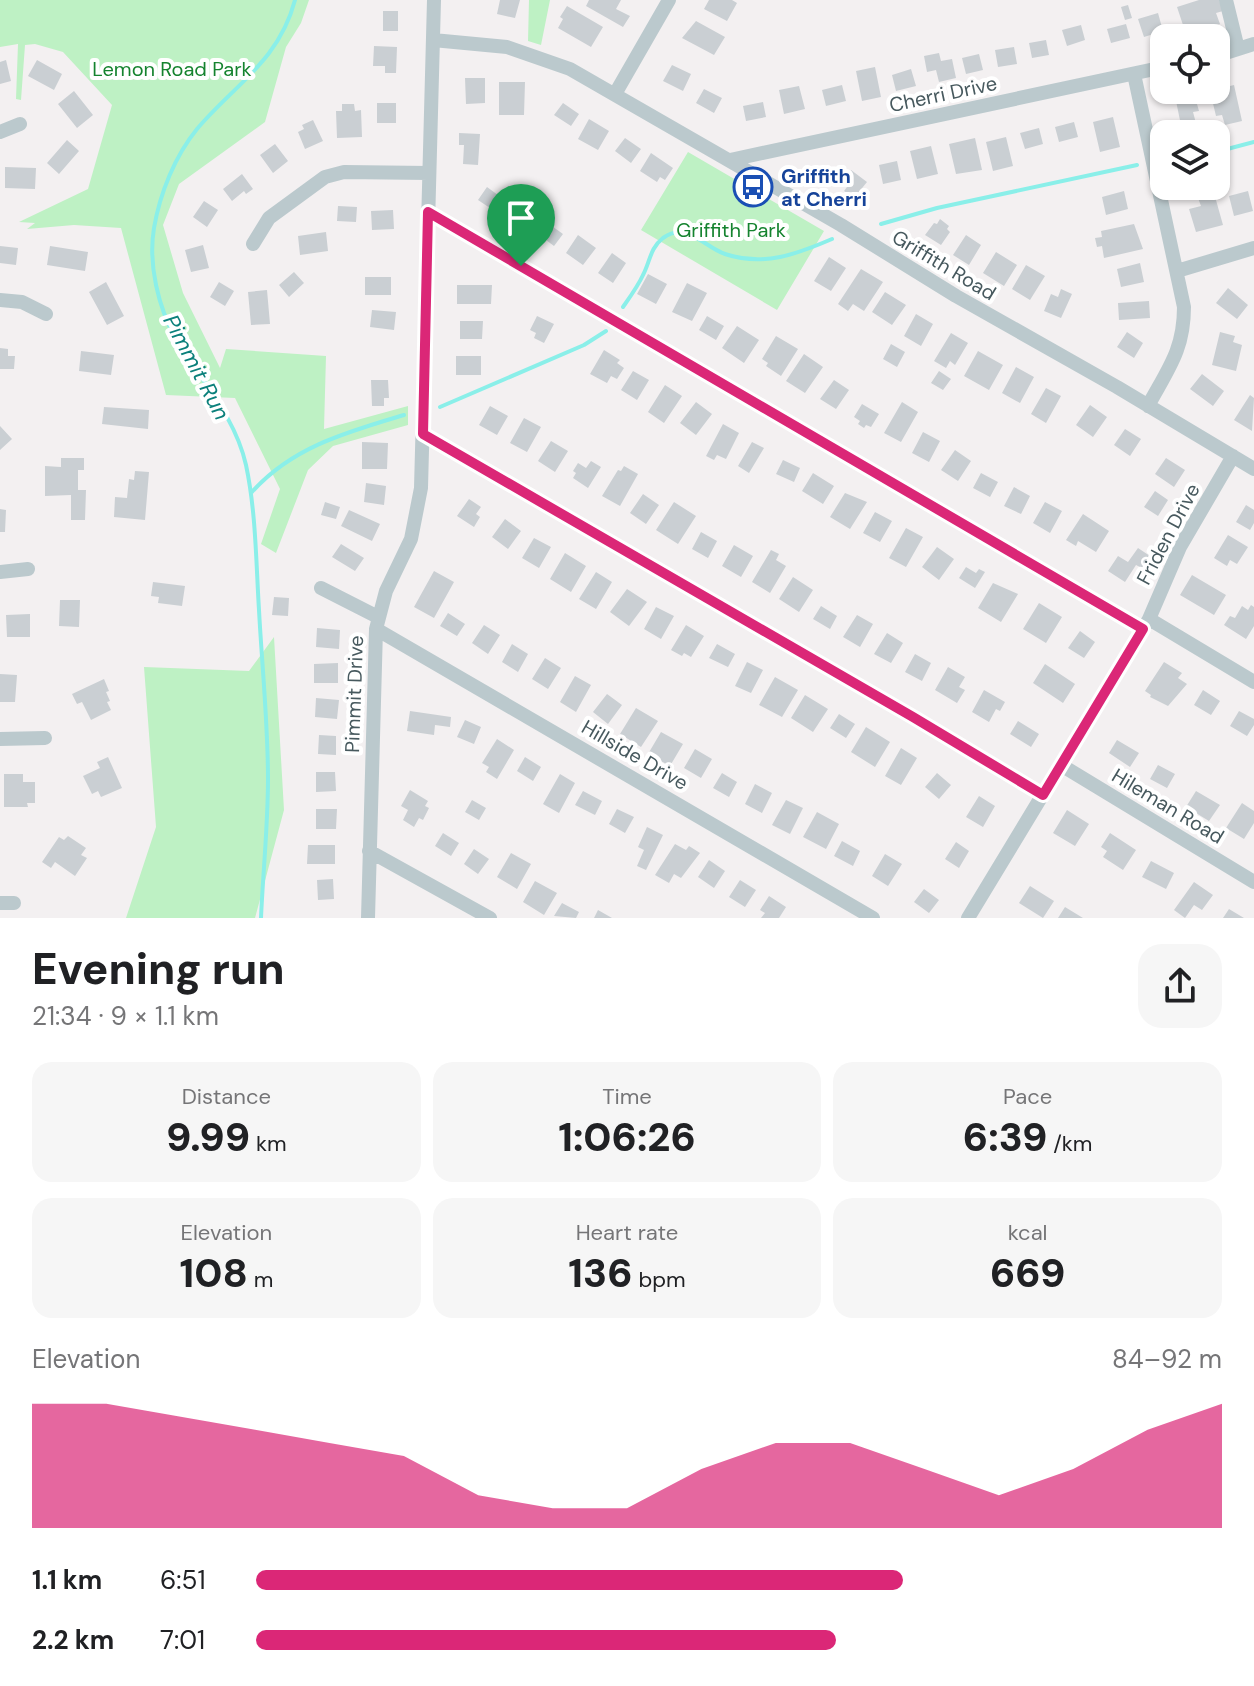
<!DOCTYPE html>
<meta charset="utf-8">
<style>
body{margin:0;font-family:"DM Sans",sans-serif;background:#f6f6f6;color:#202124;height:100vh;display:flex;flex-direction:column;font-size:30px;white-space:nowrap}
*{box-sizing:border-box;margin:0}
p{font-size:26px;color:#757577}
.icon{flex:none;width:44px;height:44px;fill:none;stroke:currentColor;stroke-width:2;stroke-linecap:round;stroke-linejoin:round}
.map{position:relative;height:918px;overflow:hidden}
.side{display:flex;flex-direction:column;background:#fff;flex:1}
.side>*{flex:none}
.tools{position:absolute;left:1150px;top:24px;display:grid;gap:16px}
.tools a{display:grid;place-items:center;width:80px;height:80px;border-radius:16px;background:#fff;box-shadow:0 2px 6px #0004;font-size:40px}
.pin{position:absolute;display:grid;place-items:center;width:68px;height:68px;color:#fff;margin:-82px -34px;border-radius:50% 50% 50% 0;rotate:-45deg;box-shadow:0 0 8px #0007}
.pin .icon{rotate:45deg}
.round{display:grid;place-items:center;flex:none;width:84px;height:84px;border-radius:24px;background:#f6f6f6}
.head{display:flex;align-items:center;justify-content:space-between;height:136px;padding:0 32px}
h1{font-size:44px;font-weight:800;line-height:60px}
.stats{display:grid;grid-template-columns:repeat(3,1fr);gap:12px;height:136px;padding:8px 32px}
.stats div{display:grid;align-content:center;border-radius:20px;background:#f6f6f6;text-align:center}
.stats b{font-size:40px;font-weight:800}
.stats small{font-size:22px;font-weight:400}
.stats p{font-size:22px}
.chart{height:224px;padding:16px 32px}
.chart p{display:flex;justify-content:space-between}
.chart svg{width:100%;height:144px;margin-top:8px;fill:#db2777;opacity:.7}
ul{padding:0 32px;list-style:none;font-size:26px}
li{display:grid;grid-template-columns:128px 96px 1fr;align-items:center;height:60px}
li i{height:20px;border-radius:10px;background:#db2777}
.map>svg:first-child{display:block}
.green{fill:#bef1c4}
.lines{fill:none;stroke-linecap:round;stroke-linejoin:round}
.stream{stroke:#8aefe9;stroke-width:4}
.building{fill:#cacfd3}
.minor{stroke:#bbc9cd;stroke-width:14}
.route-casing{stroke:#fff;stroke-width:16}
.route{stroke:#db2777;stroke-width:10}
.labels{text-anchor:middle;stroke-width:8;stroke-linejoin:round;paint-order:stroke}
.park-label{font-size:20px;fill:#15832f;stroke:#fff}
.street-label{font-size:20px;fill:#47595e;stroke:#fff}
.transit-label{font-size:20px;font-weight:bold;fill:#164399;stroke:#fff;text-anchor:start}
.water-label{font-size:22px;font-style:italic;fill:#0b807b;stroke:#fff}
</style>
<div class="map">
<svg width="1254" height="918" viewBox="0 0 1254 918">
<rect width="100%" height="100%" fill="#f3f0f1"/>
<!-- green -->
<path class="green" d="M0,0H309L301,23L286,47L265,122L179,184L163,225L183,293L220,368L226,349L326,356L324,429L408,406V425L333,446L308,470L276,553L261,544L280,489L235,398L166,395L121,228L74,225L27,229L35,223L19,222L88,189L112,105L63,52L35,44L25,45L21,100L16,99L18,44L0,47Z
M529,0H550L541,45L528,41Z
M688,152L824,231L777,310L641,230Z
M274,637L284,810L255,918H126L156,827L144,667L249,671Z"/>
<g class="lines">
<!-- stream -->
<path class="stream" d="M1216,152L1254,142
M881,224L937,208L1137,165
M623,307C630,297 638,286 643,275C650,262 650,248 663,238C687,221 704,247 725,254C764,267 797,254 832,239
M440,407L584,345L606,331
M252,492C292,447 347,432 404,415
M261,918C263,872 268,825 268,779C268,723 262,666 259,610C256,562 256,512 246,465C235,416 201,381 176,339C158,307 148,264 154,228C160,193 175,156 197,129C234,85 279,61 295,0"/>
</g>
<!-- building -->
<path class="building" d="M500,0H520L515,18L497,14Z
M589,0H621L616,9L630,16L623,27L586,6Z
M709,0H732L737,3L727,21L704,9Z
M1199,0H1219L1223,11L1216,13L1220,24L1205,29L1203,25L1185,31L1177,7Z
M1128,5L1132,18L1125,20L1121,7Z
M567,6L603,27L591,47L558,28L563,19L560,17Z
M383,11H398V31H383Z
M1158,13L1163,31L1144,37L1138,19Z
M696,21L725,37L714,55L682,38Z
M1126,24L1130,38L1111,43L1107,29Z
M1081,25L1085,40L1067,46L1062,30Z
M1046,40L1049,55L1032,58L1029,43Z
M374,46L397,47L396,73H385V66H373Z
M1014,47L1017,64L998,67L995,50Z
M939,53L941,61L952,59L956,78L939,82L936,70L927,72L924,56Z
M979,54L983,70L966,74L962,58Z
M6,60L11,81L0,84V62Z
M37,60L62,74L54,90L28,76Z
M672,65L691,74L683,91L663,81Z
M875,67L881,97L862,101L856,71Z
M911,69L916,86L896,91L892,75Z
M465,78H485V103L466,104Z
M499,82H525L524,115H499Z
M842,85L846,101L826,106L822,90Z
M1234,85L1242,121L1225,125L1222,115L1216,116L1210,91Z
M799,86L805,109L784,114L779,90Z
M704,89L722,98L714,113L696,103Z
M74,91L93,115L77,128L58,104Z
M1195,97L1199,111L1193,112L1197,127L1182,130L1176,101Z
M763,102L766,117L746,121L743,106Z
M377,103H396V123H377Z
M563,103L579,114L571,126L554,115Z
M342,104H354L355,111L361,110L362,137L337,138L336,111H342Z
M1113,117L1120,147L1100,152L1093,122Z
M589,119L609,131L598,150L578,139Z
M313,120L323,141L305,149L298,132L304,129L302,125Z
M1074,122L1078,137L1059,142L1055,127Z
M1039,128L1043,144L1025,149L1020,133Z
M459,133L480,134L478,165L463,164L464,145H459Z
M1006,137L1013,166L993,171L986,142Z
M625,138L641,149L631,163L615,151Z
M975,138L982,170L956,174L949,144Z
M67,140L79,151L59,174L47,163Z
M275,144L288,161L273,173L260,155Z
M931,146L938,174L917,179L910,151Z
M651,153L673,168L665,180L660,177L657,182L640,171Z
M897,161L901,180L883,184L879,165Z
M5,167L36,168L35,189L5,188Z
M851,170L867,182L854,198L844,191L847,187L841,182Z
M242,174L253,189L246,194L244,191L232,201L223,189Z
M487,187L502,198L493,210L478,200Z
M1124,191L1128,209L1106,215L1102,197Z
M1248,191L1253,211L1234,216L1229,196Z
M1214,193L1223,225L1196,232L1189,209L1201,206L1198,198Z
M522,197L539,209L523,230L507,218Z
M204,201L218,210L207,227L193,217Z
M338,206L357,207L356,222L337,221Z
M393,210L394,229L372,230L371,211Z
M542,219L563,234L554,246L534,231Z
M940,219L949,226L947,229L950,232L941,245L925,235L934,223L937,224Z
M1134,224L1143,249L1104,258L1102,246L1097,247L1095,238L1102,237L1101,231Z
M326,232L328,251L300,255L298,236Z
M578,235L596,248L583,265L566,253Z
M966,235L981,245L969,265L953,255Z
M203,245L209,268L191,272L185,250Z
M0,246L18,248L16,265L0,263Z
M50,246L88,252L85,271L47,265Z
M996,252L1017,265L1004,286L983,273Z
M612,253L626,263L613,283L598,273Z
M829,257L846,268L831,291L814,281Z
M1140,263L1144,282L1121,287L1117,269Z
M1026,265L1045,276L1030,300L1012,289Z
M861,269L883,282L864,311L853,304L848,311L838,304Z
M294,272L304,283L289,297L279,285Z
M648,274L667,284L656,304L637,294Z
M365,277H391V295H365Z
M106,282L124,316L107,325L89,292Z
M219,282L234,291L225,306L210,297Z
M687,283L707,293L692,321L672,312Z
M457,285H492L491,304H457Z
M1228,288L1248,305L1237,319L1216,303Z
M1061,289L1072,294L1061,318L1044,311L1051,294L1058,297Z
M267,290L270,324L251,325L248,292Z
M885,292L906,305L892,325L872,312Z
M1149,301L1150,318L1119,320L1118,303Z
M372,310L396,312L394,330L370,327Z
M916,314L933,324L921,346L904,336Z
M537,316L554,324L544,343L534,338L536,333L530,330Z
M707,316L724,326L716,340L699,330Z
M460,321H483L482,339H460Z
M737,326L759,340L744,363L722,348Z
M1127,332L1143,343L1134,358L1117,347Z
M1220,332L1235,336L1233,342L1242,345L1236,371L1212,365Z
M951,333L968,343L955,365L950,361L946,368L934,361Z
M776,336L798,349L781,376L766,366L768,363L762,359Z
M891,344L905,352L897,367L883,359Z
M0,348L8,349V356H15L14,369H0Z
M604,350L620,360L617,363L624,368L617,379L611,376L607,383L590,374Z
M81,351L114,355L111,375L79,371Z
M978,351L1003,365L989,390L964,376Z
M804,354L823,367L805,393L786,381Z
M456,356H481V375H456Z
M1016,367L1034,377L1020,403L1002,393Z
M633,371L649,380L637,400L621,390Z
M939,371L951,379L943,390L931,383Z
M1202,374L1224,391L1213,406L1190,389Z
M371,380H388L389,398H384V406H372Z
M834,380L849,390L836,409L820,399Z
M665,385L682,396L664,423L648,412Z
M1046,388L1061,396L1046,423L1031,414Z
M1250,395L1254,398L1252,431L1234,420Z
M696,402L712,414L696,435L680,423Z
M902,402L918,412L901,442L884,433Z
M862,404L879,414L871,427L866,425L864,428L858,424L860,421L854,417Z
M1090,405L1107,417L1093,437L1076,425Z
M490,406L508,416L497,435L479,425Z
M104,407L149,410L148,429L102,424Z
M524,418L541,427L527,452L510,443Z
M723,424L739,433L726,459L717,455L714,460L706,456Z
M0,426L12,439L0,450Z
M1125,429L1141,439L1130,456L1114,445Z
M923,432L940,441L929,462L912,453Z
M551,441L568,451L555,472L538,461Z
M362,442L388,443L387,469H362Z
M752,442L764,448L749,473L738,466Z
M955,450L971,461L958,481L941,470Z
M61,458H84V470H78V490H86L85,520H71V495L45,496V466L61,467Z
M1166,458L1185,470L1174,487L1155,474Z
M783,460L800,468L794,482L776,474Z
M591,461L601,467L588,488L573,478L576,473L573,471L578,463L586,468Z
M624,466L638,474L620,506L602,496L618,470L621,471Z
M135,471L149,472L145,520L114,517L115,497L127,498L129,479L134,480Z
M813,473L834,486L823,504L802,491Z
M981,473L998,482L990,497L973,488Z
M366,483L386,486L384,505L364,502Z
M1014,487L1030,496L1021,514L1004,506Z
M1155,491L1168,500L1158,516L1144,507Z
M845,493L867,502L850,529L830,517Z
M643,494L659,505L646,524L630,513Z
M469,499L481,507L476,514L480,517L474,527L457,516Z
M325,502L340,507L336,519L321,515Z
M674,502L696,516L678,544L656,530Z
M1045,502L1062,511L1050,533L1033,523Z
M1246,505L1254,510V523L1250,530L1236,522Z
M0,509L6,510L5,532H0Z
M349,510L380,524L372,541L341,526Z
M875,512L892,521L880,542L863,533Z
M1083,514L1109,531L1096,552L1078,541L1076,546L1066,540Z
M505,519L521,531L508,549L492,537Z
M906,528L923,537L906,567L889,558Z
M701,532L717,541L708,558L692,549Z
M1228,535L1248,547L1237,564L1230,560L1227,566L1214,558Z
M534,538L551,547L539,568L522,558Z
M341,544L364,558L355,571L332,557Z
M734,545L753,556L741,577L722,566Z
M937,547L954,559L939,580L922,567Z
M1138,548L1150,556L1142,568L1136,565L1125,582L1108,571L1118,556L1128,562Z
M771,550L779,554L776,560L786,566L770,593L752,582Z
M565,553L586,566L571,592L550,579Z
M966,567L976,573L979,569L985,572L975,588L959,578Z
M434,571L454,582L434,618L414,607Z
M596,572L612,582L596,609L579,599Z
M1192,575L1226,595L1214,615L1180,595Z
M793,577L813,590L799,612L779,599Z
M153,582L185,586L182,606L158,603L159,597L151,596Z
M993,583L1018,594L1001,622L978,608Z
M627,589L647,602L629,626L610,612Z
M274,597L289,598L288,616L272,615Z
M60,600H80L79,627L59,626Z
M1039,603L1062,617L1046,643L1023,629Z
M1251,605L1254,607V626L1246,639L1224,625L1230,616L1235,618L1242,606L1248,610Z
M821,606L837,616L830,629L813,619Z
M656,607L674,616L661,639L644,629Z
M448,613L465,624L457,636L440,626Z
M30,614V637H7L6,615Z
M857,615L873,624L860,647L843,637Z
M484,625L500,635L488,654L472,643Z
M686,625L704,636L691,657L684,653L682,656L671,650Z
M317,628L340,630L339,649L316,647Z
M1080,631L1095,642L1084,658L1068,648Z
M887,633L903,643L891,663L874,654Z
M512,644L528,654L518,672L502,662Z
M717,644L735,654L728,667L709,658Z
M915,654L931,663L922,681L905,672Z
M545,658L561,668L548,689L532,679Z
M747,662L763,670L751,693L735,686Z
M1164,662L1182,673L1178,678L1187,684L1168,706L1150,697L1151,695L1145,691Z
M338,663V683H314V664Z
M1045,664L1075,684L1063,703L1033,683Z
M948,667L965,677L959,687L965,690L957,703L935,690Z
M0,674L17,675L15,702H0Z
M575,676L591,685L576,712L560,702Z
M775,677L798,690L782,717L759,705Z
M104,679L109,691L106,692L110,701L107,702L111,710L91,720L82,702L77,704L72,694Z
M984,690L1005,702L1000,711L996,709L989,722L972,712Z
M1203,690L1220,701L1211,715L1194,705Z
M607,694L622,705L608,724L593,712Z
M805,695L828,709L813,732L791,718Z
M316,698L339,700L337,719L315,717Z
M636,708L658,721L641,747L620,734Z
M410,711L451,717L450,727L435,725L434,735L407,731Z
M1239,711L1254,719V725L1247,736L1230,726Z
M839,714L855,724L846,738L830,728Z
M465,720L481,727L474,744L457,737Z
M1018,721L1039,734L1031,747L1010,734Z
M866,727L890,742L875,767L851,752Z
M661,732L683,744L670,766L648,754Z
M319,735L336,736V755L318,754Z
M497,739L514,750L497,779L486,772L489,767L482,763Z
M1117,740L1139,753L1130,767L1109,753Z
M901,748L917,758L901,785L885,776Z
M695,749L712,759L701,778L684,768Z
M108,757L122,788L101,797L98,791L92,794L83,776L100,768L97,762Z
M525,757L541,767L533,781L517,771Z
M1158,765L1175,774L1167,788L1150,779Z
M316,772H335L336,791L316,792Z
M722,773L737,782L729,797L713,788Z
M937,773L951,785L939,799L925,787Z
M4,774H23V782H35V803H27L28,807H4Z
M560,774L575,783L559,813L543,804Z
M755,784L772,793L762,813L745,804Z
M410,790L428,801L425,806L429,808L423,820L419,818L414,827L403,820L408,810L401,806Z
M583,791L602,801L595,815L575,805Z
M1196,791L1220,805L1209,821L1186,807Z
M979,796L995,806L983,827L966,817Z
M472,800L486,808L479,820L465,812Z
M786,800L803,808L790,834L772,825Z
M1242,803L1254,811V823L1244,839L1226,828Z
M316,809H337L336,829H316Z
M617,809L634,817L625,833L609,824Z
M1067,810L1089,824L1075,846L1053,833Z
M817,812L839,824L826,849L803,837Z
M647,827L663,835L646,870L637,866L644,850L638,847Z
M443,833L459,843L451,856L435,846Z
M1110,833L1136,850L1123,870L1103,857L1107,851L1101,847Z
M68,836L86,848L81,855L87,858L75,876L55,862L51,868L42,862L59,837L64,840Z
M842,841L860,851L853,866L834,856Z
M956,842L969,851L959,868L945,859Z
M675,844L686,850L689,846L700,853L681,878L674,874L669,883L655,875Z
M308,845H335V864H307Z
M474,849L489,859L478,874L464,864Z
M511,853L531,864L517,889L497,877Z
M885,854L902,864L888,886L872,876Z
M709,860L725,871L714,888L698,877Z
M1151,861L1174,873L1166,889L1142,877Z
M333,879L334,899L318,900L317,880Z
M740,880L756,890L745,907L729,897Z
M535,881L557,893L544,915L523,902Z
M1194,882L1213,895L1202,910L1194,905L1185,918L1174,910Z
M1030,886L1054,901L1043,918L1019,903Z
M924,889L939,900L929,913L914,902Z
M769,896L786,907L779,918H761L765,913L760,910Z
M562,903L579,912L576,918L554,916Z
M1065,907L1083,918H1058Z
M1229,909L1244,918H1223Z
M598,910L612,918H594Z"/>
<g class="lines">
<!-- minor -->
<path class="minor" d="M1226,0L1238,49
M433,40L507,47L570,69L841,225L956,296L1117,387L1254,469
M1216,56L1254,44
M1134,74L1184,307C1184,350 1168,369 1148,406
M615,94L669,0
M0,132L20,124
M730,160L1164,67
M428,212L1143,629
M253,244L269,218L325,177L344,172L429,173
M1177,271L1254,248
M0,300L22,302L46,314
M423,434L913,717L1043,795
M0,572L28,569
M321,588L378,617
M1149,619L1254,682
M376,629L873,918
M0,739L45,738
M1061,765L1254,882
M369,851L490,918
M0,903H14
M368,918L376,629L386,591L411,539L421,488L434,0
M968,918L1149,619L1180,547L1233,456"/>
</g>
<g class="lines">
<!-- route casing -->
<g class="route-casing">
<path id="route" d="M428,212L1143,629L1043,795L913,717L423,434Z"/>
</g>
<!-- route -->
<use href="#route" class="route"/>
</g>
<!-- icons -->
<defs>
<g id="bus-ring" transform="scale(2)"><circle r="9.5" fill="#fff" stroke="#1a4fb4" stroke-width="1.5"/><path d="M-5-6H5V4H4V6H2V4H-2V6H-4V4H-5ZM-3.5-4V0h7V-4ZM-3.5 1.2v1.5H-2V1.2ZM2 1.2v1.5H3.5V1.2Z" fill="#1a4fb4"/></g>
</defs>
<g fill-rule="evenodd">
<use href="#bus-ring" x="753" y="187"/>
</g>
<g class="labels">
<!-- park labels -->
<g class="park-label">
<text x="172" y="76">Lemon Road Park</text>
<text x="731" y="237">Griffith Park</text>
</g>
<!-- street labels -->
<g class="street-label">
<text transform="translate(943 94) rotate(-12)" y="7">Cherri Drive</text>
<text transform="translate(944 265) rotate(31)" y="7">Griffith Road</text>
<text transform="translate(1168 534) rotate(-62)" y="7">Friden Drive</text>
<text transform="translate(354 694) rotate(-88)" y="7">Pimmit Drive</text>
<text transform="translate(635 755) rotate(30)" y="7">Hillside Drive</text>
<text transform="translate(1168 806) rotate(31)" y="7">Hileman Road</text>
</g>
<!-- transit labels -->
<g class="transit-label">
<text x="781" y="183">Griffith<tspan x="781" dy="23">at Cherri</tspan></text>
</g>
<!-- water labels -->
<g class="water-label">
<text transform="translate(197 367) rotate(62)" y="8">Pimmit Run</text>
</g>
</g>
</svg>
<div class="tools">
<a><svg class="icon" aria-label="locate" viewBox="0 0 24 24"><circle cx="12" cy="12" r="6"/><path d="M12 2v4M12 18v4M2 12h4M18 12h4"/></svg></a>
<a><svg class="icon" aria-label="layers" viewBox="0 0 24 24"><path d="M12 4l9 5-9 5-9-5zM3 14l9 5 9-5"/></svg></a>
</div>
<div class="pin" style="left:521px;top:266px;background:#1e9e55"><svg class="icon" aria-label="arrive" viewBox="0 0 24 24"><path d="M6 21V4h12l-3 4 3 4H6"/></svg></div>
</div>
<section class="side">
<div class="head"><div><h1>Evening run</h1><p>21:34 · 9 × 1.1 km</p></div><a class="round"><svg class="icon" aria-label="share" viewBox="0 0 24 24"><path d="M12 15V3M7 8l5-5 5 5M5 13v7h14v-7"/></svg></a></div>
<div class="stats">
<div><p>Distance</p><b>9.99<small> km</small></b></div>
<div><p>Time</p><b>1:06:26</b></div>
<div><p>Pace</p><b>6:39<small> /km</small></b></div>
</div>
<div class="stats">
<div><p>Elevation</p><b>108<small> m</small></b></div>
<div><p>Heart rate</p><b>136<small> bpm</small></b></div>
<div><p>kcal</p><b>669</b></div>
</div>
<div class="chart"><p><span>Elevation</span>84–92 m</p>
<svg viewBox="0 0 160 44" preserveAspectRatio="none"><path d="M0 44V6L10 6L20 10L30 14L40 18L50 22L60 34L70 38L80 38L90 26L100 18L110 18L120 26L130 34L140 26L150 14L160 6V44z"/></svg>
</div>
<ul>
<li><b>1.1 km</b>6:51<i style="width:67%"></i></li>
<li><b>2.2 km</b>7:01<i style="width:60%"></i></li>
</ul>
</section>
